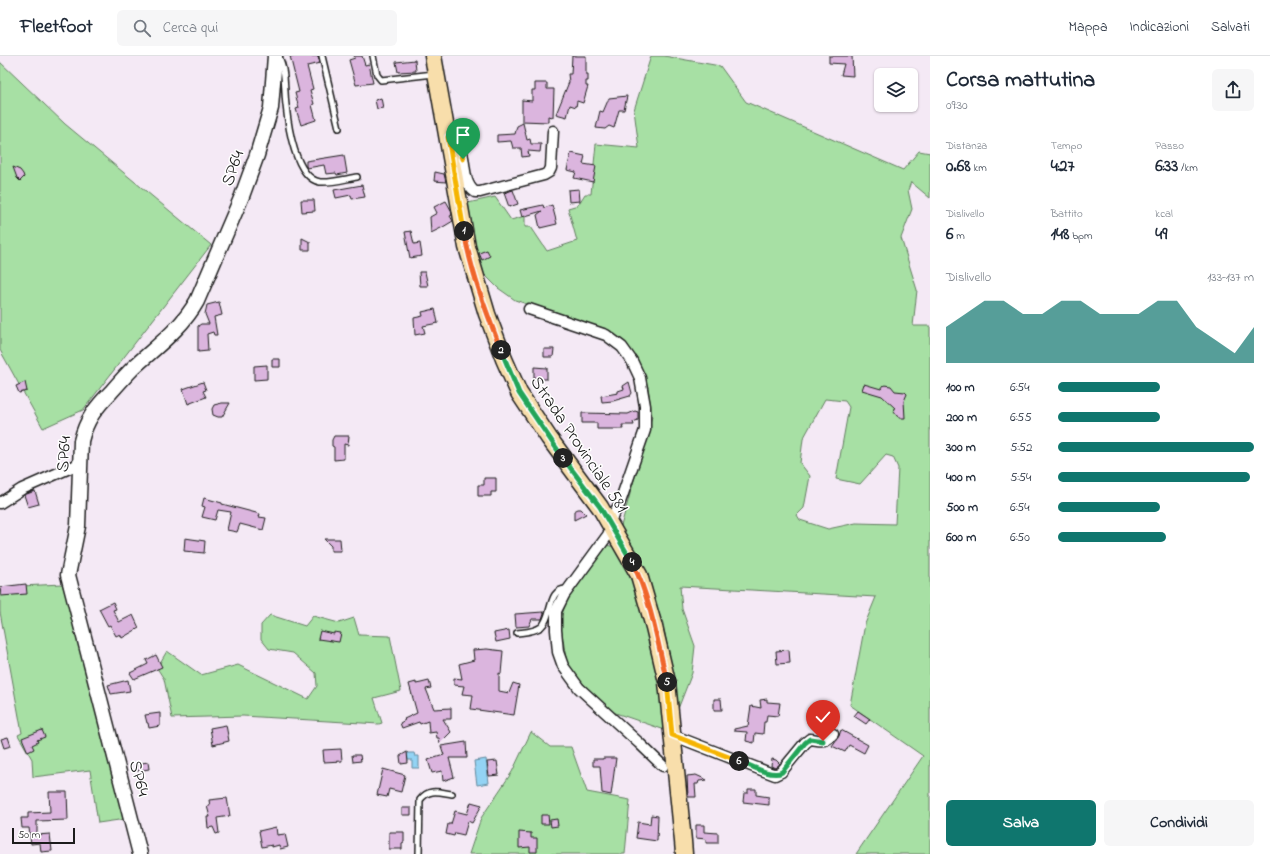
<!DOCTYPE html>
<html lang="it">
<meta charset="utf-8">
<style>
body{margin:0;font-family:"Indie Flower",sans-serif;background:#f6f6f7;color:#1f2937;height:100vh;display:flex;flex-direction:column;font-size:15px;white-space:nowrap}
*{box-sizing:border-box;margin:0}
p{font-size:13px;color:#747a83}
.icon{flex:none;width:22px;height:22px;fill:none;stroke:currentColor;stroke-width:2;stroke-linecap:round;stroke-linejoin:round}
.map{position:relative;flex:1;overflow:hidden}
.side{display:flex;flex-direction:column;background:#fff;width:340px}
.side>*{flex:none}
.controls{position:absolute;left:874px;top:12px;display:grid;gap:8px}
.controls a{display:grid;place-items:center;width:44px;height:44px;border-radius:6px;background:#fff;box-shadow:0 1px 3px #0004;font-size:20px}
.scale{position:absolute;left:12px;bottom:10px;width:63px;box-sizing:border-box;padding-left:4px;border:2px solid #1c1c1c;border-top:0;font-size:11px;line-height:14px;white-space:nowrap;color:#1c1c1c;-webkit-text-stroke:3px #fff;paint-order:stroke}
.pin{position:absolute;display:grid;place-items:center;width:34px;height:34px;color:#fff;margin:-41px -17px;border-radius:50% 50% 50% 0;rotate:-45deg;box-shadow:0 0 4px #0007}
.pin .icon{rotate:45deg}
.km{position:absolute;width:20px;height:20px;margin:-10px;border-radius:50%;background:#222;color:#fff;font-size:11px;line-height:20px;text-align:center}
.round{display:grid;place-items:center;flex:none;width:42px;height:42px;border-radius:6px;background:#f6f6f7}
.headline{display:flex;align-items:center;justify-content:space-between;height:68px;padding:0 16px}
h1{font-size:22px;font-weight:800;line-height:30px}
.stats{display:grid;grid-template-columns:repeat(3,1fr);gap:6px;height:68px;padding:4px 16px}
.stats div{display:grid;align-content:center}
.stats b{font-size:17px;font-weight:800}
.stats small{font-size:11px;font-weight:400}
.stats p{font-size:11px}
.chart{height:112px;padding:8px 16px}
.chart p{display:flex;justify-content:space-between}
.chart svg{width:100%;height:72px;margin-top:4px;fill:#0f766e;opacity:.7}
.cta{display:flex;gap:8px;margin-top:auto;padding:8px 16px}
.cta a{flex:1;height:46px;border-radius:6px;background:#0f766e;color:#fff;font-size:16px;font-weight:800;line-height:46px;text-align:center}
.cta a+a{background:#f6f6f7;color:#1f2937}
ul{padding:0 16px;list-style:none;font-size:13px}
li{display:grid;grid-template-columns:64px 48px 1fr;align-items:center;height:30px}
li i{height:10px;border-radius:5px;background:#0f766e}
header{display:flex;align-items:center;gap:24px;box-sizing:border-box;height:56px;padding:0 20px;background:#fff;border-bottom:1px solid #e0e1e3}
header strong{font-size:19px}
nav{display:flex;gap:22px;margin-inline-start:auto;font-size:14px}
.search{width:280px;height:36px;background:#f6f6f7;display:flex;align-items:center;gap:10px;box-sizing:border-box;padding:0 14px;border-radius:6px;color:#747a83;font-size:15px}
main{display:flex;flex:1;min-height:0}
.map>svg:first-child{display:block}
.green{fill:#a7e0a4;stroke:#627e60;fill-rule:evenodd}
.water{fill:#93d3f4;stroke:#638a9e}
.building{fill:#dbb5de;stroke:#1c1c1c}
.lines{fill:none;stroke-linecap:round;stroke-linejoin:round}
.lane-casing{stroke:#1c1c1c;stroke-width:8}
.street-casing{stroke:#1c1c1c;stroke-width:13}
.secondary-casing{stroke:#1c1c1c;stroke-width:17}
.primary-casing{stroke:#1c1c1c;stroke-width:19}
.lane{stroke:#fff;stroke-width:5}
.street{stroke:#fff;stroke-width:10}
.secondary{stroke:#fff;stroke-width:14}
.primary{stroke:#f8deab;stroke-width:16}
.split-1-casing{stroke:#fff;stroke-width:8}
.split-2-casing{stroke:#fff;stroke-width:8}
.split-3-casing{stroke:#fff;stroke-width:8}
.split-4-casing{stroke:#fff;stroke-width:8}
.split-5-casing{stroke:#fff;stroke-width:8}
.split-6-casing{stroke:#fff;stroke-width:8}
.split-7-casing{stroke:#fff;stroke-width:8}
.split-1{stroke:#f5b400;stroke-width:5}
.split-2{stroke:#f0652b;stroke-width:5}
.split-3{stroke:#22a559;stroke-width:5}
.split-4{stroke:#22a559;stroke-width:5}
.split-5{stroke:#f0652b;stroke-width:5}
.split-6{stroke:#f5b400;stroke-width:5}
.split-7{stroke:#22a559;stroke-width:5}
.labels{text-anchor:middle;stroke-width:3;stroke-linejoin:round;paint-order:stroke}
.street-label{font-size:18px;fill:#1c1c1c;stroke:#fff}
</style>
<header>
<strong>Fleetfoot</strong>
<div class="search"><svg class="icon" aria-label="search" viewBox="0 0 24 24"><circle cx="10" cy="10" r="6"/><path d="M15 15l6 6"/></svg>Cerca qui</div>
<nav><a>Mappa</a><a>Indicazioni</a><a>Salvati</a></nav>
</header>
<main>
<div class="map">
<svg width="930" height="798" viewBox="0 0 930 798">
<rect width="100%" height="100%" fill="#f4e9f5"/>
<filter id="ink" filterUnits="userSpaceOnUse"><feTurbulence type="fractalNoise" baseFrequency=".025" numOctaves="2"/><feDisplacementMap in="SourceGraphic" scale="8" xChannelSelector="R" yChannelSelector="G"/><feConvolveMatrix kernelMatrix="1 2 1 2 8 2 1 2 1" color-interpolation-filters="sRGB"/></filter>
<g filter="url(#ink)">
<!-- green -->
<path class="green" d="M651,0H664L720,10L746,46L903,114L919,95L930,97V142L911,126L908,134L912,153L901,182L917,234L913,270H930V798H856L923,700L850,649L865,568L876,541L680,530L682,553L695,590L692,617L678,653L663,567L621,470L652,360L648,331L635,299L611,277L515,244L498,232L479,213L468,147L495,141L511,164L525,160V171H531L547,195L577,185L568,152L578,149L585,138H591L596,88L639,92L634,54ZM825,343L845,345L849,351L836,423L860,428L886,399L893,401L898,412L895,468L856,467L828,473L800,464L797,459L804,452L810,420L800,407L803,383Z
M0,6L65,68L211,189L83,354L43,372L0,294Z
M606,489L615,491L643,548L659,610L665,674L604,653L567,608L560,565L567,543Z
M62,528L92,614L126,763L98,767L90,714L33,721L32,703L18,679L22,677L0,556V531Z
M270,559L305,570L313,560L339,567L354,562L359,579L390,580L401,635L374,642L382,667L379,668L243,660L172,662L164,623L157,612L167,595L201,619L238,609L308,643L317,630L316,617L293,597L269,593L261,583V569Z
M531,676L550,691H571L587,736L630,744L625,798H469L481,762L512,716Z"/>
<!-- water -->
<path class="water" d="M407,697H414L415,700H419V712H412V704H408Z
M486,703L489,727L477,729L474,705Z"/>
<!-- building -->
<path class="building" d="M290,0H318L320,7L307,10L313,33L310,34L314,48L312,49L316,64L301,69L296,53L299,52L295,37L299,36Z
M354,0H362L365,9L369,8L373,27L356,29L349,4L355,2Z
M572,0H586V18H588V25H586V30H588L583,47L577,45L576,51L570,49L567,61L556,58L569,26L568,18H571Z
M829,0H852L853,20L841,19L844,8L829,7Z
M415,4L416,15L398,16L396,6Z
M535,27H547V33H554L553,61L548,60V66L522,65V44L532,45V34H535Z
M627,40L624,54H619L614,72L609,70L605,73L596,72L600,55L603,56L609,42Z
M381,42L383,52L377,53L375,44Z
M523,67L527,84L530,83L531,88H541L540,96L528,95L529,100L522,101L521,92H513L511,85L497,86V79L515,78L517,70Z
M571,97L585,100L583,108L596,110L593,126L574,122L576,116L567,114Z
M344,99L347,117L337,119L336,117L326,118L324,109L307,112L306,110V105Z
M13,111L20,114L23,118L24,121L20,125L17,122Z
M435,116L444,118L446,126L434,125Z
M362,129L365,141L352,143L351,139L336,142L334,134Z
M579,133L580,145L569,146L568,134Z
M513,134L518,148L509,151L504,137Z
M301,144H314L315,155L302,156Z
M446,145L451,154L452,159L450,160L453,165L443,171L431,177L430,161L437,157L434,151Z
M543,149L544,152L552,149L557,168L540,172L537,159L542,155L522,161L520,154Z
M411,175L414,188L420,187L422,200L410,202L405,176Z
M302,182L310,186V194H302Z
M487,194L490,200L482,204L479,197Z
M419,216H425L428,230H420Z
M219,246L222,259L214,261L217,279H214L213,276L207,278L208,295L198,296V270L201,268H209L205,258L207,249Z
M435,253L438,267L423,270L425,277L415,279L414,262L423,260L422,256Z
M544,293H554L553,301H544Z
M272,303H280V311H272Z
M267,309V323L254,324V310Z
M534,311L547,312V323H534Z
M25,326L27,335L19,337L16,330Z
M203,326L206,334L203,335L206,341L188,348L183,333Z
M629,326L632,337L630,340L613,345L602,346L601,340L618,337V335L624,333L623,330Z
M864,328L881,333L884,329L891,330L895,335L905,336L907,338L904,345L905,362H900L897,360L894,356L895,352L882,340L862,334Z
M222,347H230L222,361H218L213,359L212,353L214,349Z
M635,355L638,356V364L633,366L634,369H622L623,373H597V367H582V357L628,358Z
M334,380H349L348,389L344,388V403L334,404V391L332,390V384Z
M484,422H496V436H491V440H478V429H484Z
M35,435L39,448L28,451L24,439Z
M204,442L222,447V448L260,458L259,461L266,462L263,474L240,468L237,476L227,474L231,456L218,454L215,464L202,461L205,451L202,450Z
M578,453H581L586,458L574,464V455Z
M185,482L205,485L204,497L184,495Z
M324,483H340L341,495H331V490Z
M26,528L27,538L1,540L0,531Z
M113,546L116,553L113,554L119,566L133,559L139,572L122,582L120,578L116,580L110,569L108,570L99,553Z
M543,556L544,557L542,563H532L529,570L516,571L515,558Z
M509,574L510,583L496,586L494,577Z
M320,575L334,578V576L341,577L339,586L318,583Z
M487,593L503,595L501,618L499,617V635L509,637L513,627L519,629L514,659L471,653L473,639L462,638L464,630L454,629V622L462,623L459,608L474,604L473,594Z
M789,594L790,607L777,608L776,595Z
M156,599L162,611L134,623L130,617L148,608L146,604Z
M128,624L130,635L111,638L108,629Z
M429,625L431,632L426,633L434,653L451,652V663H443L451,676L440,687L439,682H437L436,676L429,677L428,665L420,668L419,666L402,672L400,667L405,664L404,663L417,657L409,628L416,626V628L421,627Z
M714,643H721L722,654H714Z
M767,643V646L780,647L778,660L767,659L766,666H764L763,678L755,677L754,687L746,685L747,676L734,675V673L748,670L751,650L761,652L760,644Z
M858,655L870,663L866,668L854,660Z
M160,657V670L149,672L148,667H147L145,659Z
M226,669L229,685L213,689L210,672Z
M42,674L45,681L37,684L38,686L32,689L34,693L28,696L22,682Z
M841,674L868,689L864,697L849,689L845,696L832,690L839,680Z
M8,681L11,690L4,692L1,683Z
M466,686L467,702H449L454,721L443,725L442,715L432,717L428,704L444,699L441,690Z
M341,693L342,705L324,706L323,694Z
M407,696L408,707L401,708L400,700Z
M352,699H360L361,705L353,706Z
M603,702H616L611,739L602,737L600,710H593V703H603Z
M772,703L776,704L780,708L775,712L771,710Z
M497,705L499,719L489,720L487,706Z
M148,706L149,713L137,715L136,708Z
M383,713L405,719L401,736L389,733L387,741L377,739Z
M696,719L707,724L699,725L698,728H695L696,741H688L687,720Z
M748,733H756V739L769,741V749L743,746L744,737H748Z
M49,736H67L68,764L37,765V779L50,778L52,795L41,796L40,787L31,788L29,772H22L21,762H28V757L50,756Z
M227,742L230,760L217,762L219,777L216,778L213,771L208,772L207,761H210L207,750H210L209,744Z
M471,746L482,749L472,767L468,765L464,779L455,777L454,780L446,778L448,768H451L455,755L467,758Z
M402,752H411V759H402Z
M541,759H548L549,768H541Z
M651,759L658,760L657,785L636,782L638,766L650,768Z
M557,763L558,770L551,771L550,764Z
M696,769H704V776L718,777V787H706V783L696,782Z
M276,771L277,779L285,778L288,791L280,793L279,789L272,791V789L262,791L259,775Z
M389,776H404V786L402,787V793H389Z
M519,776L531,777V782H537V796H530V791L519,792Z"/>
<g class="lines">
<!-- lane casing -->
<g class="lane-casing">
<path id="lane" d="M322,0L339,72
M373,0L377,19L381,24L434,18
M279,1C286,15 284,33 286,49C288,69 295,122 320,126C332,127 345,123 357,121
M517,577C524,576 534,576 541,571C553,561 547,532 567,533
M419,798L420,744C429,732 439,736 452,738"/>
</g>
<!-- street casing -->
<g class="street-casing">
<path id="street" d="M448,81C472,87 457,123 475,136H480L544,119L549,116L551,112L553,75
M529,253L606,279L622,291L632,305L640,322L645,350V374L619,449L609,466
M0,447L22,433L81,407
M613,472L564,539L556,555V574L558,596L563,610L579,632L639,687L663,710
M672,679L775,719L781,716L805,687L810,683C821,684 825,687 833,678"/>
</g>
<!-- secondary casing -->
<g class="secondary-casing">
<path id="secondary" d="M140,798L68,519L78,470L81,385C86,364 96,351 111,336C118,328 126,319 134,311C157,290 182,272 197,245L242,140L257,99L271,52L275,0"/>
</g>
<!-- primary casing -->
<g class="primary-casing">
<path id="primary" d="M433,0L467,191L487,258L504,303L519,337L549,382L600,451L639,519L654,571L667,626L683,785L684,798"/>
</g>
<!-- lane -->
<use href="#lane" class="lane"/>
<!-- street -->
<use href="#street" class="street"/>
<!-- secondary -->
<use href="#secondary" class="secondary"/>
<!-- primary -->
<use href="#primary" class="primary"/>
</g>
</g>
<g class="lines" filter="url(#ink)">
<!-- split-1 casing -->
<g class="split-1-casing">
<path id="split-1" d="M463,103C460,91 461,84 448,81L464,175"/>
</g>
<!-- split-2 casing -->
<g class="split-2-casing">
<path id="split-2" d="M464,175C471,216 486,255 501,294"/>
</g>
<!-- split-3 casing -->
<g class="split-3-casing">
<path id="split-3" d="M501,294L519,337L563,402"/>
</g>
<!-- split-4 casing -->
<g class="split-4-casing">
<path id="split-4" d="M563,402L600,451L632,506"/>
</g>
<!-- split-5 casing -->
<g class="split-5-casing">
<path id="split-5" d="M632,506C650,540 658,588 667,626"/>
</g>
<!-- split-6 casing -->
<g class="split-6-casing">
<path id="split-6" d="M667,626L672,679L739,705"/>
</g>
<!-- split-7 casing -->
<g class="split-7-casing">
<path id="split-7" d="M739,705C749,709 772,722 782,716L805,687L810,683L823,685"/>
</g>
<!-- split-1 -->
<use href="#split-1" class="split-1"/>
<!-- split-2 -->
<use href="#split-2" class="split-2"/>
<!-- split-3 -->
<use href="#split-3" class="split-3"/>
<!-- split-4 -->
<use href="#split-4" class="split-4"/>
<!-- split-5 -->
<use href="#split-5" class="split-5"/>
<!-- split-6 -->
<use href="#split-6" class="split-6"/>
<!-- split-7 -->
<use href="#split-7" class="split-7"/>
</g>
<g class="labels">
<!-- street labels -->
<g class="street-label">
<text transform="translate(232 112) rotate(-71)" y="6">SP64</text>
<text transform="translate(580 388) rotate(56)" y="6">Strada Provinciale 581</text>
<text transform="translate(63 398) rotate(-86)" y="6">SP64</text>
<text transform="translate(140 722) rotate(75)" y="6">SP64</text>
</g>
</g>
</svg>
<div class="controls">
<a><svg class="icon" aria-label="layers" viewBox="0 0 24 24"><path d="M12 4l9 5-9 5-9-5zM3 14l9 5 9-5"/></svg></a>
</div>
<div class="scale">50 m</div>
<div class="pin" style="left:463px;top:103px;background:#1e9e55"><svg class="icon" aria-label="arrive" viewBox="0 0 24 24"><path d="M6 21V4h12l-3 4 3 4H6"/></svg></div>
<div class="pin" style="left:823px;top:685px;background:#d93025"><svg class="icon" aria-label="check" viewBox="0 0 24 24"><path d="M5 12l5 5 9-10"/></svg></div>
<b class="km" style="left:464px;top:175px">1</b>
<b class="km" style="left:501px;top:294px">2</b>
<b class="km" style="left:563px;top:402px">3</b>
<b class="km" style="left:632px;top:506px">4</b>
<b class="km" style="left:667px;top:626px">5</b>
<b class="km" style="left:739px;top:705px">6</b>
</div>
<section class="side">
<div class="headline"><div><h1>Corsa mattutina</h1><p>09:30</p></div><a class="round"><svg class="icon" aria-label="share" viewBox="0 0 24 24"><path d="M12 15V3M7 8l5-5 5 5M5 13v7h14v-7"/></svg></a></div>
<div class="stats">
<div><p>Distanza</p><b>0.68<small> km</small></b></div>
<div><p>Tempo</p><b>4:27</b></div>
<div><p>Passo</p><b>6:33<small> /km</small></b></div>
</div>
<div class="stats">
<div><p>Dislivello</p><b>6<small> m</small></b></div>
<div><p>Battito</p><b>148<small> bpm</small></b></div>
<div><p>kcal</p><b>49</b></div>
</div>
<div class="chart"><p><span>Dislivello</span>133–137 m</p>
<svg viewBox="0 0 160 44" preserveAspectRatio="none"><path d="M0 44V22L10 14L20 6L30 6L40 14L50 14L60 6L70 6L80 14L90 14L100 14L110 6L120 6L130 22L140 30L150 38L160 22V44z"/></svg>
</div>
<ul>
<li><b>100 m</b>6:54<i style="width:52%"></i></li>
<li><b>200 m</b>6:55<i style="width:52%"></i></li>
<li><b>300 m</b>5:52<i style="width:100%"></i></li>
<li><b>400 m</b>5:54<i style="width:98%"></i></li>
<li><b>500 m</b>6:54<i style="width:52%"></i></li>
<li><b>600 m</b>6:50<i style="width:55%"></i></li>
</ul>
<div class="cta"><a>Salva</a><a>Condividi</a></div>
</section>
</main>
